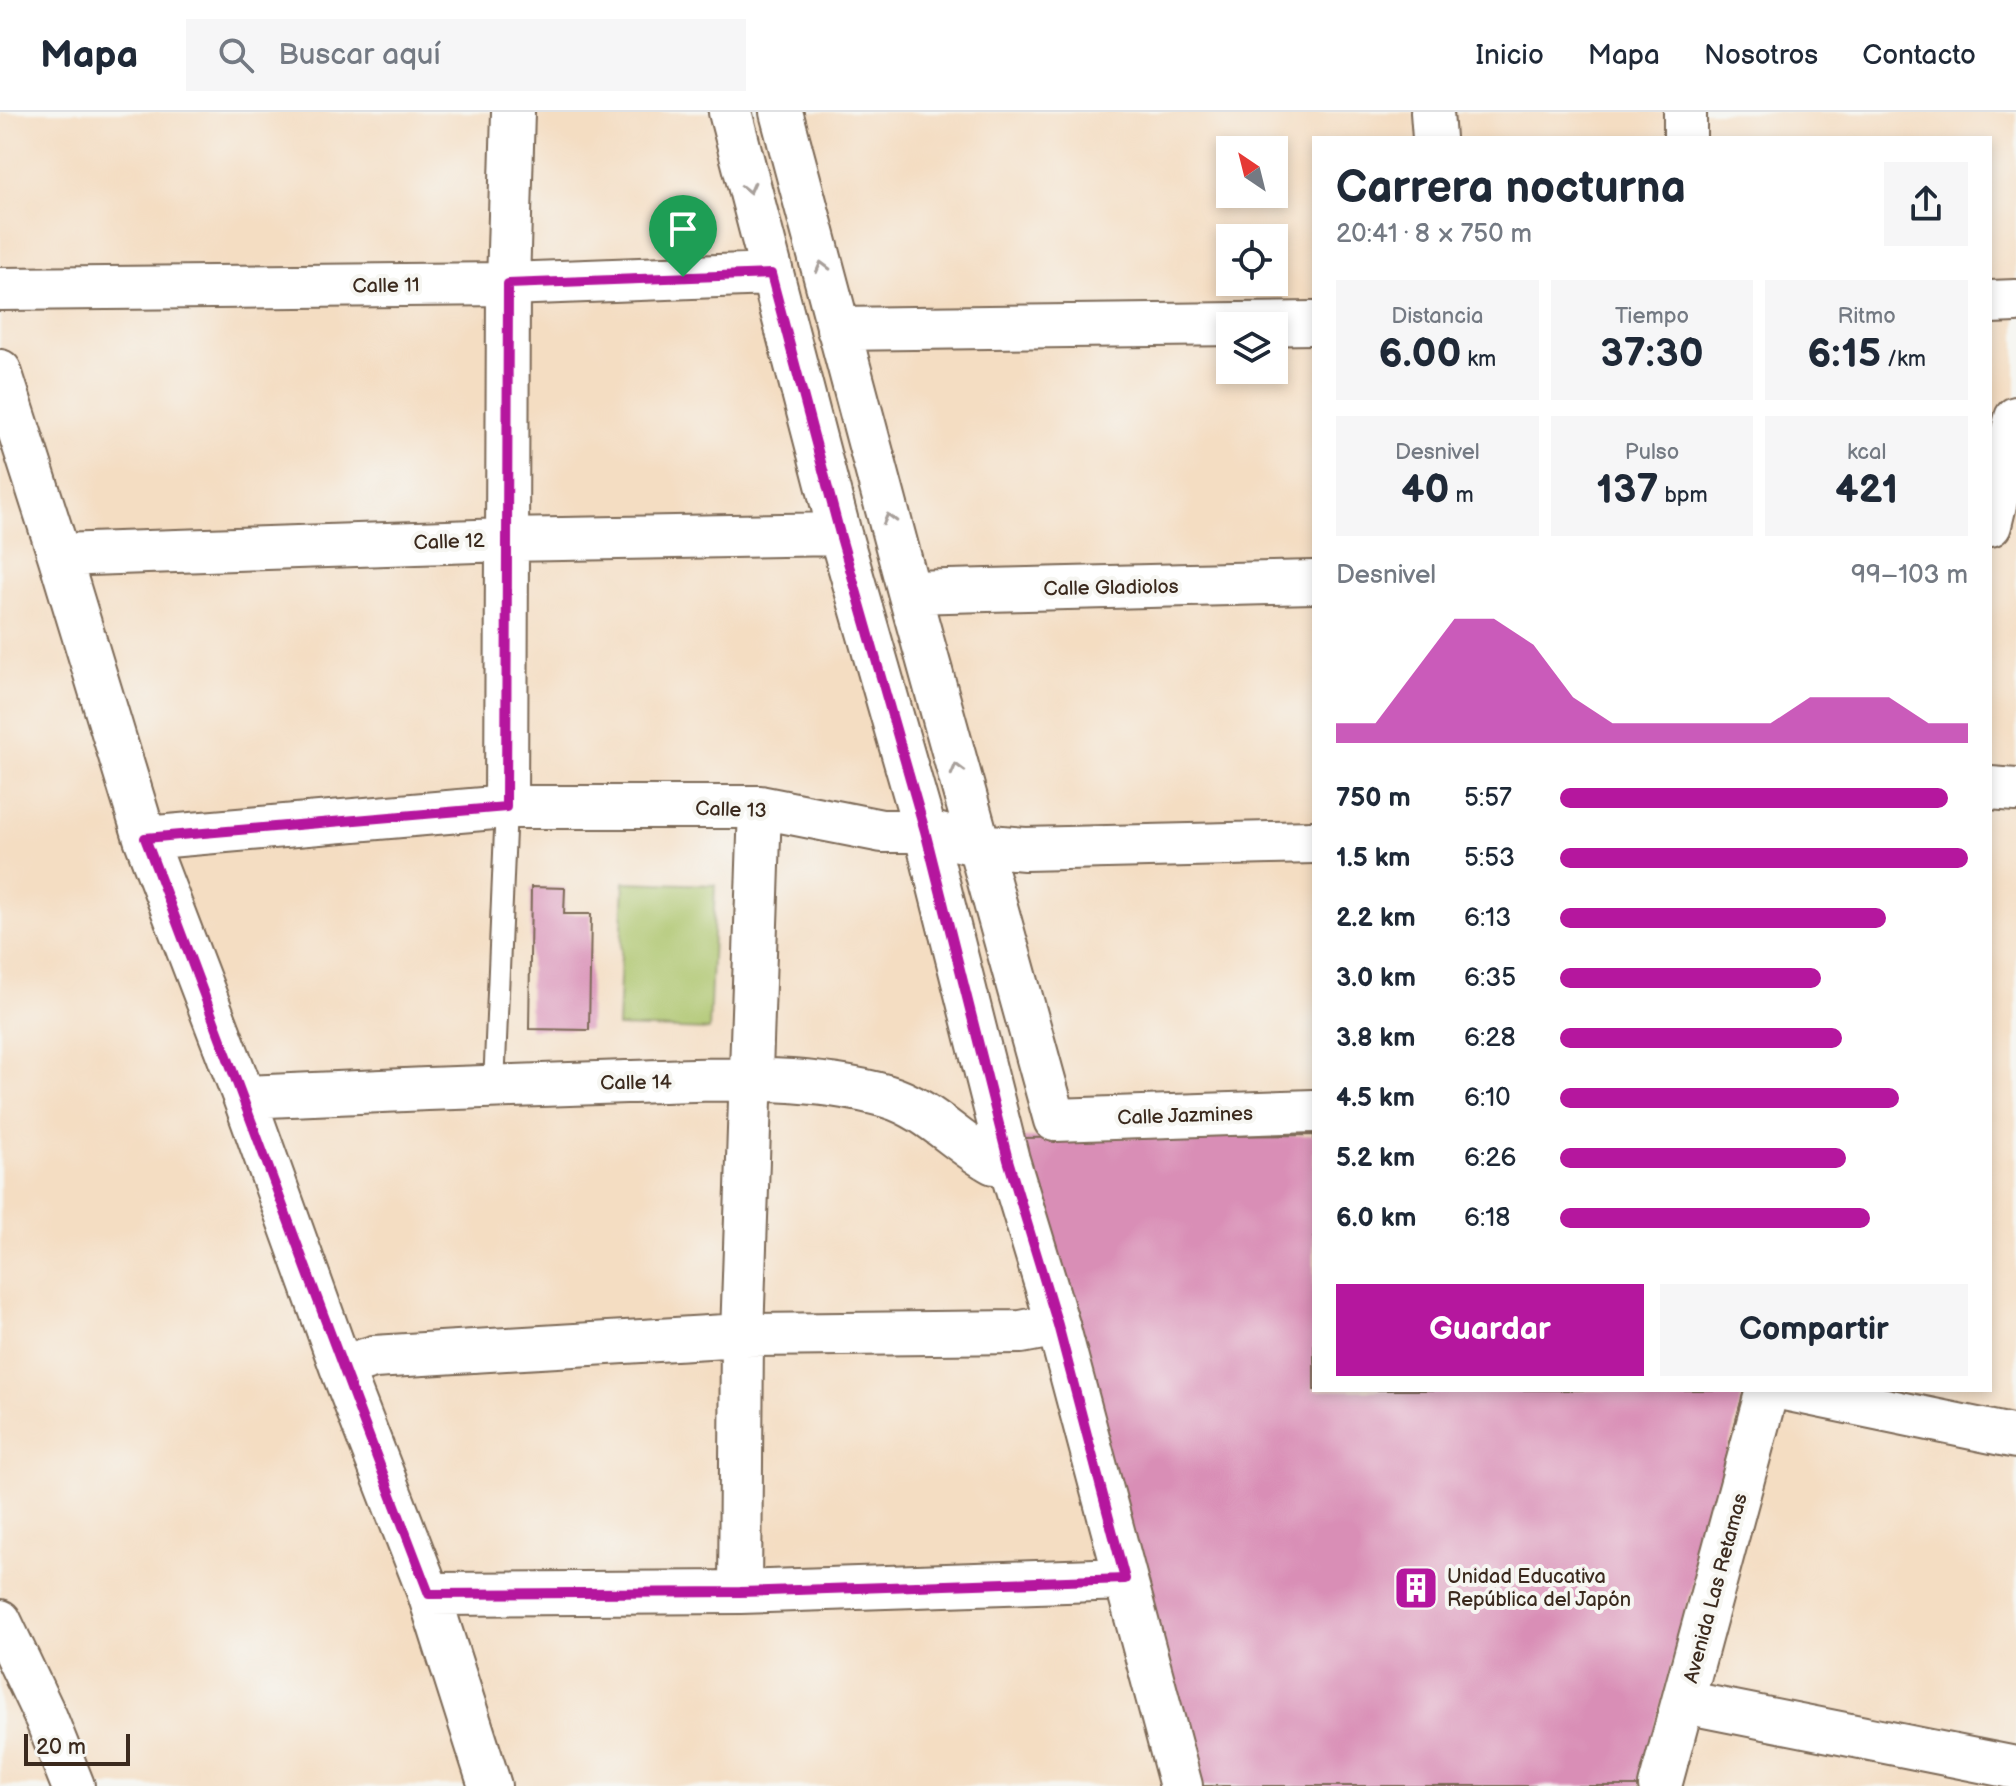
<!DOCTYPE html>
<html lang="es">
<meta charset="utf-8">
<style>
body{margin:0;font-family:"Balsamiq Sans",sans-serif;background:#f6f6f7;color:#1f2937;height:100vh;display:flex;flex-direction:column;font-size:30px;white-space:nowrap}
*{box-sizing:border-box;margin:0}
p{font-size:26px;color:#747a83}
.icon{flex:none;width:44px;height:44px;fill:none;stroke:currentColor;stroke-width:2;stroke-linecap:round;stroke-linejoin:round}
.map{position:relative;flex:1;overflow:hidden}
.drawer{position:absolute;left:1312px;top:24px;width:680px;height:1256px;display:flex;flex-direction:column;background:#fff;border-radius:0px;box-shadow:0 4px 12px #0003}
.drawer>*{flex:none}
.needle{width:52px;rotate:325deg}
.fabs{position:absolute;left:1216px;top:24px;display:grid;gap:16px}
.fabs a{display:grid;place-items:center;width:72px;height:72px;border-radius:0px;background:#fff;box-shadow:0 4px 12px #0003;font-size:40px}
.scale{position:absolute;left:24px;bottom:20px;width:106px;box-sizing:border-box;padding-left:8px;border:4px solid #3b2a1e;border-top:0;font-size:22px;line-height:28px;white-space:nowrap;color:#3b2a1e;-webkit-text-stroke:6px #f6f6f2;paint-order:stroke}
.pin{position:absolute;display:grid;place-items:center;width:68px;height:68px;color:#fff;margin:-82px -34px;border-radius:50% 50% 50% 0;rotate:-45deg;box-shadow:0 0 8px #0007}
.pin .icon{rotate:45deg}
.round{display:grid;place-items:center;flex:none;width:84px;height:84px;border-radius:0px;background:#f6f6f7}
.summary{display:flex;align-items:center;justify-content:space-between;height:136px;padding:0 24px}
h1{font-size:44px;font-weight:700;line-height:60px}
.stats{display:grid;grid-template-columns:repeat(3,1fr);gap:12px;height:136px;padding:8px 24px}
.stats div{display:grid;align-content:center;border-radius:0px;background:#f6f6f7;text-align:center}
.stats b{font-size:40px;font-weight:700}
.stats small{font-size:22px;font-weight:400}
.stats p{font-size:22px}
.chart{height:224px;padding:16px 24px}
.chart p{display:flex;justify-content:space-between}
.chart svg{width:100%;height:144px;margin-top:8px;fill:#b5179e;opacity:.7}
.button{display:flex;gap:16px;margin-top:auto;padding:16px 24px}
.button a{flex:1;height:92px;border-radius:0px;background:#b5179e;color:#fff;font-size:32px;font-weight:700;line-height:92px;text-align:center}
.button a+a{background:#f6f6f7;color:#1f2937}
ul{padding:0 24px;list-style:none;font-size:26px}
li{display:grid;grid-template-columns:128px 96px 1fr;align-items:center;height:60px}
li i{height:20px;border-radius:10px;background:#b5179e}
header{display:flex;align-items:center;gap:48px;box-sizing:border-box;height:112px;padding:0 40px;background:#fff;border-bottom:2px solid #e0e1e3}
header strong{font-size:38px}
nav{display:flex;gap:44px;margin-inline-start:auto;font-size:28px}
.search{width:560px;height:72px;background:#f6f6f7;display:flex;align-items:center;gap:20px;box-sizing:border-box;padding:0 28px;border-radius:0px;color:#747a83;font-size:30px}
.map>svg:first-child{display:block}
.green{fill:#aac368;stroke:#727643;stroke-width:2}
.building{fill:#d98eb6}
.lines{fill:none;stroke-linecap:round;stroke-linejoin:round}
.lane-casing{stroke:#7c6957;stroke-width:24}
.street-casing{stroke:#7c6957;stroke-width:46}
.lane{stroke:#fff;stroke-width:20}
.street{stroke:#fff;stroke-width:42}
.oneway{stroke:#a79f9a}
.route-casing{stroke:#fff;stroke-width:16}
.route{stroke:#b5179e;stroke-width:10}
.labels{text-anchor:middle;stroke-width:8;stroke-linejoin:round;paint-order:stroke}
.street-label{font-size:20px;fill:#3b2a1e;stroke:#f6f6f2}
.poi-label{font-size:20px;fill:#3b2a1e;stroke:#f6f6f2;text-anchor:start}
</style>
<header>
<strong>Mapa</strong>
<div class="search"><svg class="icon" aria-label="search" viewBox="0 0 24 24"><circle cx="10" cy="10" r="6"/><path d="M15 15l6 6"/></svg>Buscar aquí</div>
<nav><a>Inicio</a><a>Mapa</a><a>Nosotros</a><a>Contacto</a></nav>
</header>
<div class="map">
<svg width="2016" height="1674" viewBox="0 0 2016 1674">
<rect width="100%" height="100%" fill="#f6f6f2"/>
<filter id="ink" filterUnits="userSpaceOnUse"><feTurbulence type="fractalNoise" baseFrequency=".0125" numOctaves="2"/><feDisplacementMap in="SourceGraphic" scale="16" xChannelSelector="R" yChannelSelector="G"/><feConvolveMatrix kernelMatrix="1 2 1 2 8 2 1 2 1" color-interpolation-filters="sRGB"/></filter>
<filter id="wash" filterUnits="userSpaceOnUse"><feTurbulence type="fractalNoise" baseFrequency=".006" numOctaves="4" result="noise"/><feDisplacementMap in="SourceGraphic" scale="32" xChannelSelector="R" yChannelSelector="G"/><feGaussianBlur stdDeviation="1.8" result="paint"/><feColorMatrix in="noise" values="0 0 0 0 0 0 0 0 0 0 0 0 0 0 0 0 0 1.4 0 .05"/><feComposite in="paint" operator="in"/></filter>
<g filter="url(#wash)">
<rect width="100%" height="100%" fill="#f4ddc2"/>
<!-- green -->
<path class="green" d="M624,770L715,773L709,918L618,915Z"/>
<g id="blocks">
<!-- building -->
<path class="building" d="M531,775L565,776L564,802H591L589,918L529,917Z
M1314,1023V1278H1744L1640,1674H1192L1020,1026Z"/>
</g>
</g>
<g filter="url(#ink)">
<use href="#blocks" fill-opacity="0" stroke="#7c6957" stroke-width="2"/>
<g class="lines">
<!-- lane casing -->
<g class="lane-casing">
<path id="lane" d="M494,974L506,695"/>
</g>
<!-- street casing -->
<g class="street-casing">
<path id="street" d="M730,0L840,422L925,719L1008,1048L1058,1213L1181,1674
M781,0L909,480L1055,1008L1314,999
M1432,0L1434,26
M1685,0V26
M0,177L508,172L771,162
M1990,190L2016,189
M838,217L1314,211
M0,259L59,443L145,726L244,985L341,1255L429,1482L490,1674
M1990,413L2016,306
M59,443L506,428L840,422
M909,480L1314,470
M1990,676L2016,678
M506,695L508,172L513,0
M145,726L506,695H760L882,719H925L978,733L1025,737L1314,730
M244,985C371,979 499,974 626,970C713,968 802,961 886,984C928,996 957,1031 994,1051L1008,1048
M341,1255L374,1245L742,1223L1021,1220L1058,1213
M1789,1278L2016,1325
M740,1480L742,1223L760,695
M429,1482L740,1480L1125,1467
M0,1509L46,1606L73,1674
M1684,1590L2016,1656
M1660,1674L1767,1278"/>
</g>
<!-- lane -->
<use href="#lane" class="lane"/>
<!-- street -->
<use href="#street" class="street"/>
</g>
<!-- one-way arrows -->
<defs><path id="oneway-chevron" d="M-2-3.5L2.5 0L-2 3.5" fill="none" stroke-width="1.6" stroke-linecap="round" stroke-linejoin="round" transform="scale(2)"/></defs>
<g class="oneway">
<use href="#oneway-chevron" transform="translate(749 76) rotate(76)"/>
<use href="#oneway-chevron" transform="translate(822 155) rotate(-105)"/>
<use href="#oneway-chevron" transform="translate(889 407) rotate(-105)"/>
<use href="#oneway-chevron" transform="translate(957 657) rotate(-105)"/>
</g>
</g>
<g class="lines" filter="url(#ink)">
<!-- route casing -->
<g class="route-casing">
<path id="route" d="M771,162L840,422L925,719L1008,1048L1058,1213L1125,1467L740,1480L429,1482C332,1231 241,978 145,726L506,695L508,172Z"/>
</g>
<!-- route -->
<use href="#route" class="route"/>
</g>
<!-- icons -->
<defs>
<g id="building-square" transform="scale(2.3)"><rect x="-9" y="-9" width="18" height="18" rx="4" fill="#b5179e" stroke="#f6f6f2"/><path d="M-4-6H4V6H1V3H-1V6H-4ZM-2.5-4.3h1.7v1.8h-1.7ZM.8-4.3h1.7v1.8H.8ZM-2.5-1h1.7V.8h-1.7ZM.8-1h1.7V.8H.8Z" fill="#fff"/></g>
</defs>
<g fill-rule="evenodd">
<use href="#building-square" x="1416" y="1476"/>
</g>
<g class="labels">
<!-- street labels -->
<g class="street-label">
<text transform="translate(386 173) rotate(-1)" y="7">Calle 11</text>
<text transform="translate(449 429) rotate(-2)" y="7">Calle 12</text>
<text transform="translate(1111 475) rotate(-1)" y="7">Calle Gladiolos</text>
<text transform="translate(731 697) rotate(2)" y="7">Calle 13</text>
<text transform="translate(636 970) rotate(-1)" y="7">Calle 14</text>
<text transform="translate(1185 1003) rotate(-2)" y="7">Calle Jazmines</text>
<text transform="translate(1715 1476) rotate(-75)" y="7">Avenida Las Retamas</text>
</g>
<!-- poi labels -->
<g class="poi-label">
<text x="1447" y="1471">Unidad Educativa<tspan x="1447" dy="23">República del Japón</tspan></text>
</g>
</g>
</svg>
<div class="fabs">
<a><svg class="needle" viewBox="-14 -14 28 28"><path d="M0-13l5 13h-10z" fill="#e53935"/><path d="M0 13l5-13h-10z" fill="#747a83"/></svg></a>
<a><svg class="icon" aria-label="locate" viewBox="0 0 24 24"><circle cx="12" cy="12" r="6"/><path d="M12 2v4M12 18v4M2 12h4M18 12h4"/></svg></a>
<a><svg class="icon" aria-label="layers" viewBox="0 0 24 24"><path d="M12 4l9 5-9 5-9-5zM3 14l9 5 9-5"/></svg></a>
</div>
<div class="scale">20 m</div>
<div class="pin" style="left:683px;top:165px;background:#1e9e55"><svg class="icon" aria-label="arrive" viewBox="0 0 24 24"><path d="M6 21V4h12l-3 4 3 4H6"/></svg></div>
<section class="drawer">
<div class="summary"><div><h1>Carrera nocturna</h1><p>20:41 · 8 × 750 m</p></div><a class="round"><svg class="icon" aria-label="share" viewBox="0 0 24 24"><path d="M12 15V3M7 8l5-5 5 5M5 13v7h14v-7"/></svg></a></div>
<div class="stats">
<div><p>Distancia</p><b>6.00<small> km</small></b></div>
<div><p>Tiempo</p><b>37:30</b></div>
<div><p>Ritmo</p><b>6:15<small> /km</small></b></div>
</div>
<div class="stats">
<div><p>Desnivel</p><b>40<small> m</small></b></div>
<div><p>Pulso</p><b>137<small> bpm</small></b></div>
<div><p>kcal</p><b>421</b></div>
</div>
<div class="chart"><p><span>Desnivel</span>99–103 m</p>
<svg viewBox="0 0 160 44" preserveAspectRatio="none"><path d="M0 44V38L10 38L20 22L30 6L40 6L50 14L60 30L70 38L80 38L90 38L100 38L110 38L120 30L130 30L140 30L150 38L160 38V44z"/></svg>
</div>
<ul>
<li><b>750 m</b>5:57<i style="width:95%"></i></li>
<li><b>1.5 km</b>5:53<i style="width:100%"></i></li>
<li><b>2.2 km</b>6:13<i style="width:80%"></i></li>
<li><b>3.0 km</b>6:35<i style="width:64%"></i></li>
<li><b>3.8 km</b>6:28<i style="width:69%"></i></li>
<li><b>4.5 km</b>6:10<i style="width:83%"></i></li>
<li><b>5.2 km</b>6:26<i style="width:70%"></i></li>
<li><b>6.0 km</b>6:18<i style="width:76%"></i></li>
</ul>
<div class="button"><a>Guardar</a><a>Compartir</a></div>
</section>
</div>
